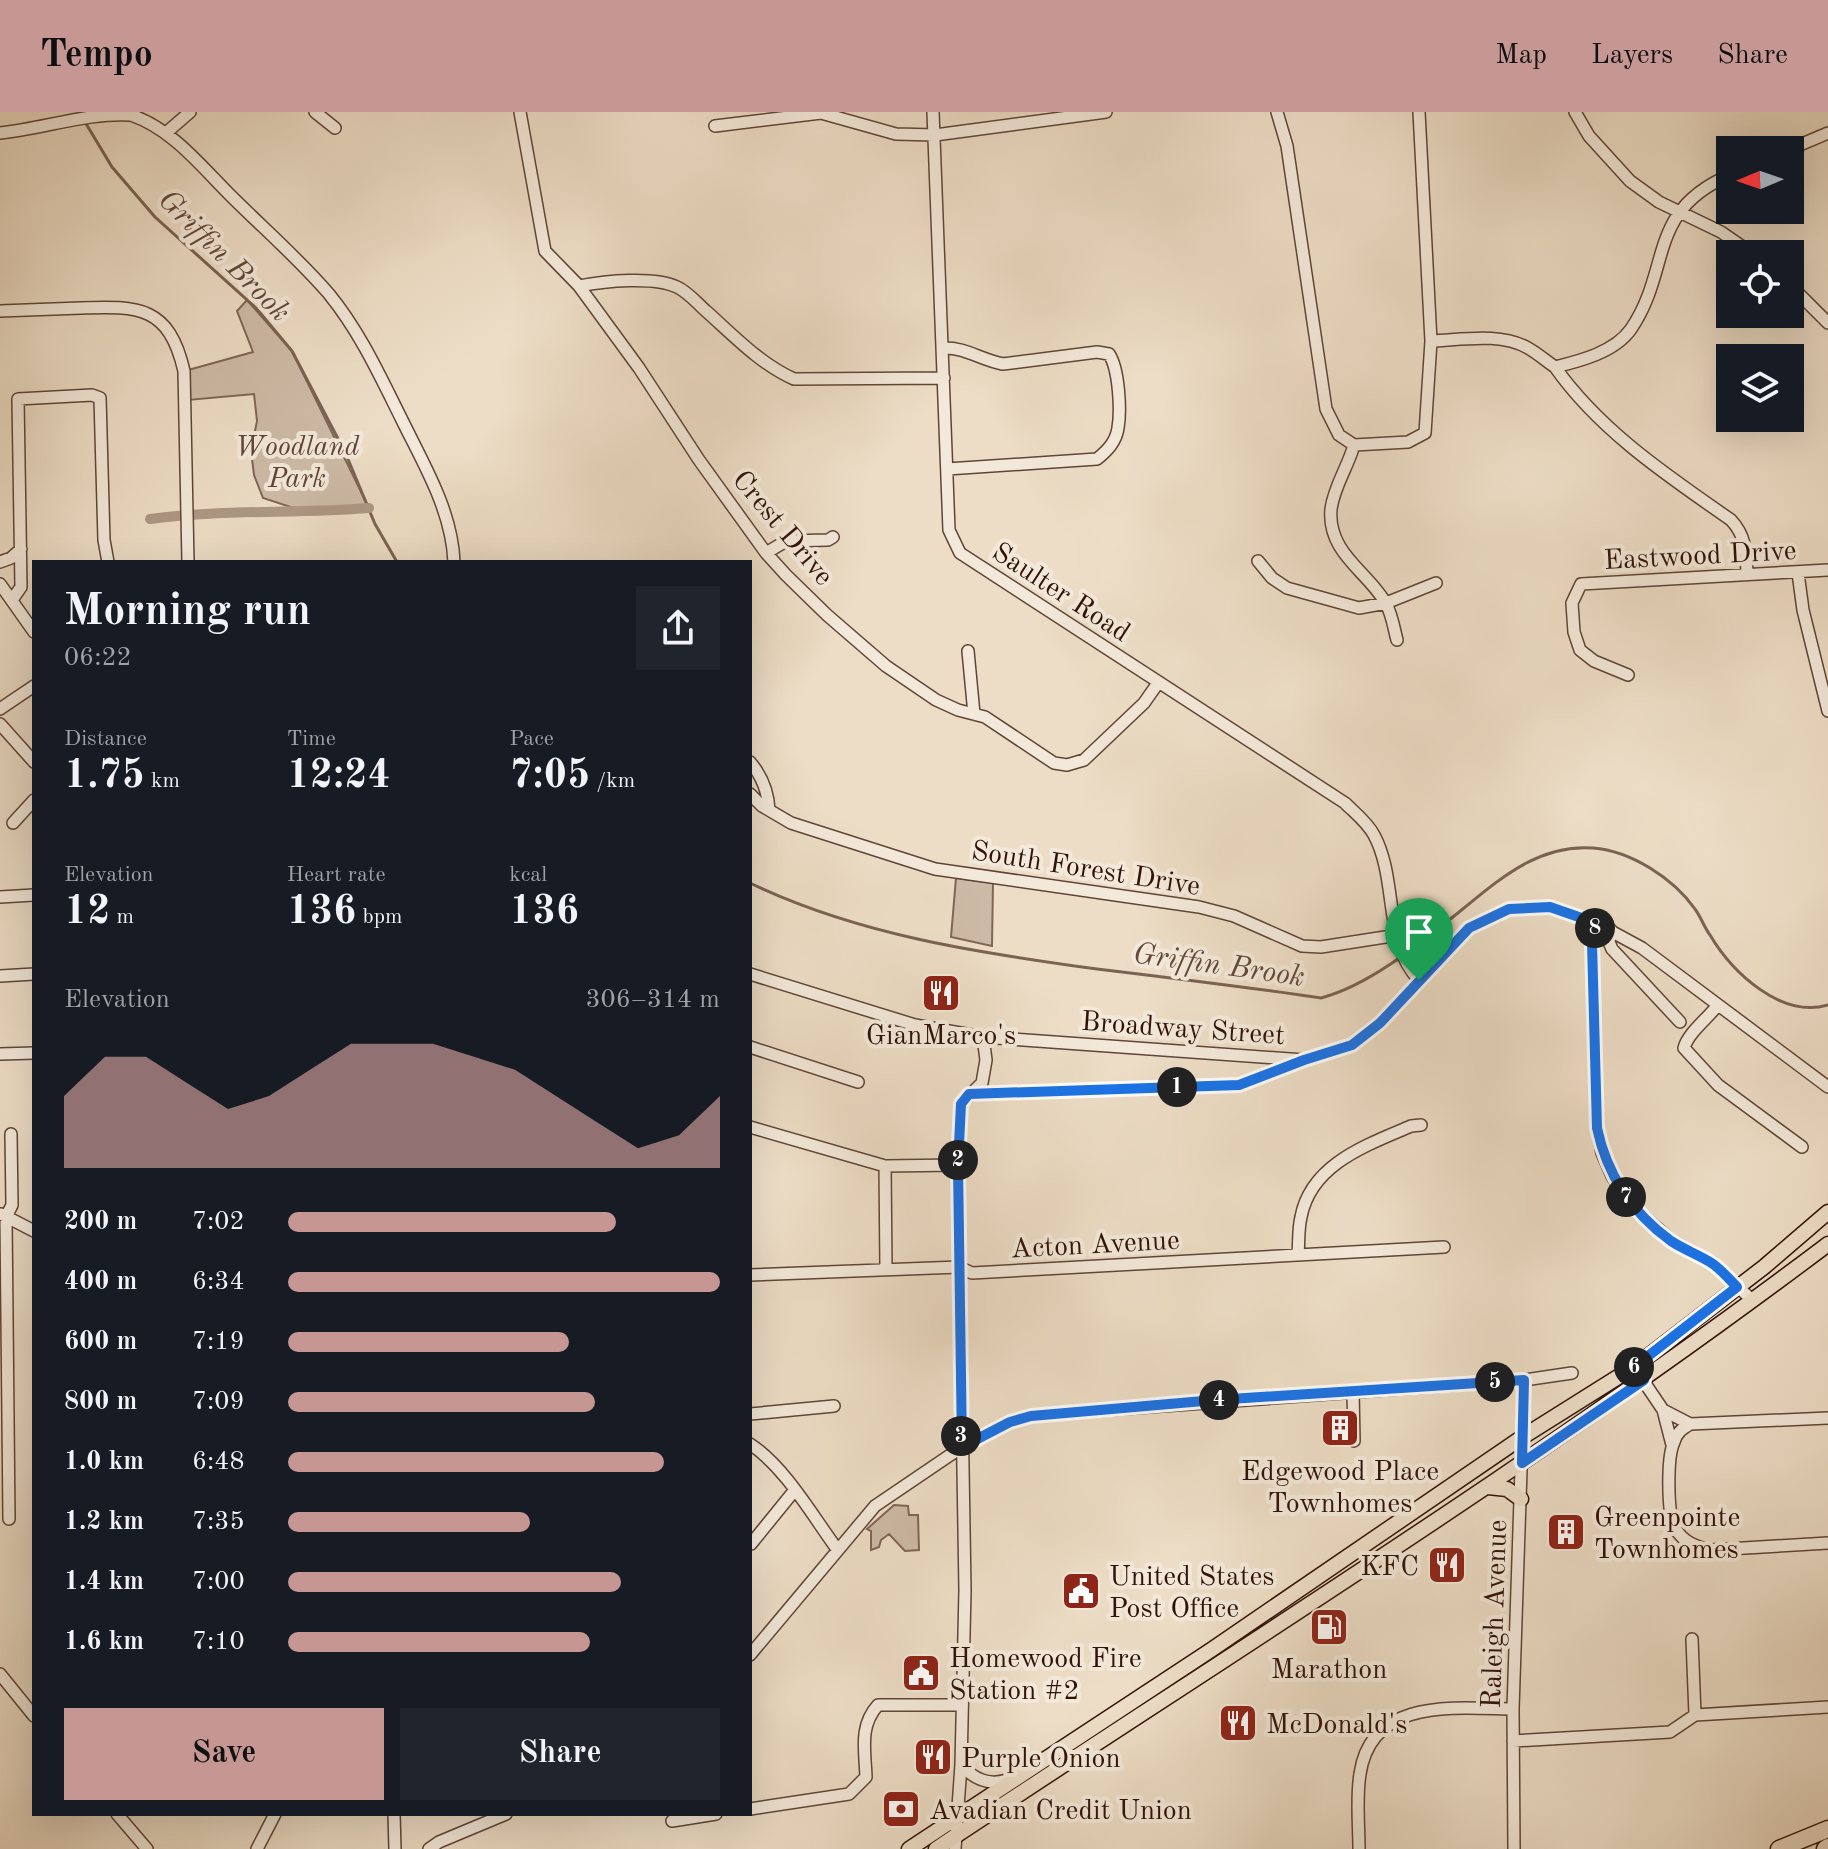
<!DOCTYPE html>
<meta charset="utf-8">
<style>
body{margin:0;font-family:"Old Standard TT",serif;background:#20242c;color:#f1f3f6;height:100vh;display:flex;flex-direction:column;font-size:30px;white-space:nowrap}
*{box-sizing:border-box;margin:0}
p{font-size:26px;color:#9ea1a6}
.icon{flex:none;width:44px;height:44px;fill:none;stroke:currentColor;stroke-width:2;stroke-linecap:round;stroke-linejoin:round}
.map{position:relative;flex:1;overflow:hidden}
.side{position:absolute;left:32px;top:448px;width:720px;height:1256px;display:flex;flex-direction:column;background:#171b24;border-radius:0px;box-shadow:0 8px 32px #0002}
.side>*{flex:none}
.needle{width:52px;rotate:268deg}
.controls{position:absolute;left:1716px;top:24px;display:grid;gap:16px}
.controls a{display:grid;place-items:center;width:88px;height:88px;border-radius:0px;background:#171b24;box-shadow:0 8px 32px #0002;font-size:40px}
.pin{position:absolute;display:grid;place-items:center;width:68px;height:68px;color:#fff;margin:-82px -34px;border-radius:50% 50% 50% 0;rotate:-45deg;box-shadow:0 0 8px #0007}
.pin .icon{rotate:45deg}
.km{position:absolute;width:40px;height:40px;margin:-20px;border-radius:50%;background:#222;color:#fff;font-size:22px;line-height:40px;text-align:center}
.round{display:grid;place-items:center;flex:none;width:84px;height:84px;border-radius:0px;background:#20242c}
.overview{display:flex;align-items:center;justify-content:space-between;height:136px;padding:0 32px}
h1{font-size:44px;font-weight:700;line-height:60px}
.figures{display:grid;grid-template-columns:repeat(3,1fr);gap:12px;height:136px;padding:8px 32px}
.figures div{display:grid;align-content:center}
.figures b{font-size:40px;font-weight:700}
.figures small{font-size:22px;font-weight:400}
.figures p{font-size:22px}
.chart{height:224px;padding:16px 32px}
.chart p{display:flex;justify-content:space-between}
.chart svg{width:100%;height:144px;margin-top:8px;fill:#c59692;opacity:.7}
.action{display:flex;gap:16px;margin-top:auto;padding:16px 32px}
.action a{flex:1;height:92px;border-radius:0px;background:#c59692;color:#111;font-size:32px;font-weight:700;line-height:92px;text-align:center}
.action a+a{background:#20242c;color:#f1f3f6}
ul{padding:0 32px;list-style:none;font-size:26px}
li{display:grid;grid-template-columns:128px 96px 1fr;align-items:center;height:60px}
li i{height:20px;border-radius:10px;background:#c59692}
header{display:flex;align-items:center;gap:48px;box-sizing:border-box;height:112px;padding:0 40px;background:#c59692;color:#111}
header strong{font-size:38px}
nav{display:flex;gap:44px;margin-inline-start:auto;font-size:28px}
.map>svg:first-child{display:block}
.green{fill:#cdbaa6;stroke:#7f6656;stroke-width:2}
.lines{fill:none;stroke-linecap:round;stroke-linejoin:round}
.stream{stroke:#7b6253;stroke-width:3}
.canal{stroke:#ad9885;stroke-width:10}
.minor-casing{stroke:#604537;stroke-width:14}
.major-casing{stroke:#311207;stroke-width:17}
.highway-casing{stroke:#311207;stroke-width:19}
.minor{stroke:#f3e9da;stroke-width:11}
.major{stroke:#edddc6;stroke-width:14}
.highway{stroke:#edddc6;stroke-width:16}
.route-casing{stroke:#fff;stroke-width:16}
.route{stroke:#1a73e8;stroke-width:10}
.labels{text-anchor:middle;stroke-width:8;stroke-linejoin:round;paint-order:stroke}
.park-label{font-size:28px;font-style:italic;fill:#604437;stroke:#f3e9da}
.street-label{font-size:28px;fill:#311207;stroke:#f3e9da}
.poi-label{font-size:28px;fill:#311207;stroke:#f3e9da;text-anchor:start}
.water-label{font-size:30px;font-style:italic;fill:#634839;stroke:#f3e9da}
</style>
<header>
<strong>Tempo</strong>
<nav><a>Map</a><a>Layers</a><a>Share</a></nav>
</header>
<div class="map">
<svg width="1828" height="1737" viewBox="0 0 1828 1737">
<rect width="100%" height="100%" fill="#edddc6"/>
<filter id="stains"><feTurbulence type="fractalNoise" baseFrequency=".0025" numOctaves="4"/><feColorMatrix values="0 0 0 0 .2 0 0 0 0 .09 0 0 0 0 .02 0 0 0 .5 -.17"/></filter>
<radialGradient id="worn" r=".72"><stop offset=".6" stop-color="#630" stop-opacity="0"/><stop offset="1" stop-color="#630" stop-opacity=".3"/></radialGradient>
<!-- green -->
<path class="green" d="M247,188L292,239L369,396L309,401L263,386L254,363L251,338L257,309L254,282L188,288V258L253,240L237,199Z
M956,766L993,771L992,834L951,825Z
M894,1393L908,1394L909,1403H918L919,1438L905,1439L889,1422L881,1428L879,1435L871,1438V1419L867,1417Z"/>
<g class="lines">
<!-- stream -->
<path class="stream" d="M85,10L112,55L155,105L256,196L292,239L345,340L375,412L397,450
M750,771C858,823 979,841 1097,857C1172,866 1246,875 1321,886C1371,873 1423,829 1464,796C1502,765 1540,732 1593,736C1631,739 1673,766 1695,797C1701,805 1704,815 1710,823C1732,860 1781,907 1828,893"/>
<!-- canal -->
<path class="canal" d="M150,407C223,397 296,402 369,396"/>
<!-- minor casing -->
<g class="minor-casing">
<path id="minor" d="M315,0L335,16
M520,0L545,139L579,174L639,256L699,348L766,441L786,463L827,503L886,554L936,588L958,598L985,605L1054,651L1067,653L1084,648L1144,591L1158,571
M933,0L949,418L960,441L1345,691C1355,701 1367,710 1374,723C1398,767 1383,831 1419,868
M1277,0L1287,34L1326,297L1339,323L1354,333
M1575,0L1589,24L1630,69L1659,90L1721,120L1753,142
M715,14L821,1L896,22L935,23L1106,0
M167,20L190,0
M0,21C42,17 89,0 131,3C172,17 200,53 230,83C262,115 299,147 329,182C360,220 380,264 402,308C424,353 452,399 454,450
M1788,38L1828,21
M1790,173L1828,211
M579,174C605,169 654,164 677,175C688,180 698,192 706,199C733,223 760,252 794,267L944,266
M0,199C27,198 54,197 81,196C139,194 169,194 184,259L188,450
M1431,229C1461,228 1500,220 1528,236C1537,241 1546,249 1555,255C1580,249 1615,240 1631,217C1672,157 1646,99 1730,63
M943,236C965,235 981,248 1003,252L1097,240L1109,242C1119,257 1121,298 1118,316C1116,330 1107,339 1097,347L947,357
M1555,255C1600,319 1668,364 1731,408C1746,424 1746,440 1747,461
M1354,333L1408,330L1425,321L1431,229L1419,0
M1354,333C1348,355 1334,374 1331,397C1327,442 1370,461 1386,492C1392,502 1394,517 1397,528
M766,441L786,429L828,428L833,425
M1258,449L1272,466L1287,476L1359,496L1386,491L1436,471
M0,450L11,446L21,437
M1798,461L1803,498L1828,599
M0,472L34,520
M12,488L21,475L18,287L92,283L100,286L104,428L108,450
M968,539L974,602
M1628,563L1594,549L1580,538L1574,520L1572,491L1581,472L1828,458
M0,597L34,574
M0,612L34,650
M750,650C762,664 768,679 769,698
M750,682L762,694L791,711L935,757L1199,795L1234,804L1302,834L1321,835L1398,823
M13,711L34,688
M0,785L34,783
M1596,811L1592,831L1595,947L1597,1016L1602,1041L1612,1064L1633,1095L1672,1129L1713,1151L1753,1189
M1611,818L1609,830L1612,837L1680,910
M750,862L915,913L983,925L1304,948L1352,933L1380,911L1469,816L1509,797L1550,795L1596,811L1642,836L1828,975
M0,864L34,862
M1717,894C1707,907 1688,921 1684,936L1718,973L1802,1035
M750,935L858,970
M0,942L34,941
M969,982L1239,973L1300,949
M750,1015L885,1054L958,1053
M885,1054L886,1157
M1,1102L34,1119
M1298,1143C1299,1131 1298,1117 1301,1105C1311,1052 1367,1033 1411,1014L1421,1013
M750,1163L959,1155L972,1161L1444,1135
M1638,1261L1663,1298L1690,1312
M1353,1279L1354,1329
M1663,1298L1672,1333
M750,1302L834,1294
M1828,1306L1690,1312C1682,1317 1677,1320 1674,1330C1667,1344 1667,1402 1675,1416C1683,1430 1696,1435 1711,1438L1828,1431
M750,1332C785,1355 812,1403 837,1437
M9,1407L6,1105L12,1093L11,1022
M751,1432L794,1379
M750,1543L875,1394L962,1335L1010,1310L1031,1304L1079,1300L1524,1268L1572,1261
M0,1562L34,1604
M1695,1603L1828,1595
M1513,1629L1670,1620L1695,1603L1692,1527
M961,1653C974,1667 988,1674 1007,1668
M750,1697L849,1682L866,1665C865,1638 859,1614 878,1593H962
M117,1702L147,1737
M394,1702L395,1737
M672,1709L716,1702
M257,1737L275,1702
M429,1737L439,1730L506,1702
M955,1737L961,1653L965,1478L958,1053L961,992L982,971L986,948L983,925
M1359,1737C1359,1713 1356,1686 1360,1662C1371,1585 1456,1596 1513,1597
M1514,1737L1513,1597L1524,1268"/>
</g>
<!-- major casing -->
<g class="major-casing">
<path id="major" d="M1488,1375L1507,1377L1521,1387
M909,1737L1211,1538L1524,1324L1634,1255L1764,1155L1828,1100
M936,1737C1236,1538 1541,1349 1828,1132"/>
</g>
<!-- highway casing -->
<g class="highway-casing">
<path id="highway" d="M1779,1737L1828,1717
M1825,1737L1828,1735"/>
</g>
<!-- minor -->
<use href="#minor" class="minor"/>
<!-- major -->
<use href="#major" class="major"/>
<!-- highway -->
<use href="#highway" class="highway"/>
</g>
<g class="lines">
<!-- route casing -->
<g class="route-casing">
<path id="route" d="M1550,795L1596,811L1592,831L1597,1016C1607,1063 1631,1100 1671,1129C1683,1137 1697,1142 1710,1150C1720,1156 1729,1167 1737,1175L1634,1255L1644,1268L1522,1351L1524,1268L1215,1288L1031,1304L1010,1310L962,1335L958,1053L961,992L969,982L1239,973L1304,948L1352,933L1380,911L1469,816L1509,797Z"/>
</g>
<!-- route -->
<use href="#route" class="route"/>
</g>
<!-- icons -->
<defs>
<g id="restaurant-square" transform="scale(2)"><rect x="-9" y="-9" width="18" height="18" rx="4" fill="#8f2418" stroke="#f3e9da"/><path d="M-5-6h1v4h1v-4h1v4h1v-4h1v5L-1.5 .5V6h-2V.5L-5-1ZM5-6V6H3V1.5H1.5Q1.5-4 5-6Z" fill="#fff"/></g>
<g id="building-square" transform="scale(2)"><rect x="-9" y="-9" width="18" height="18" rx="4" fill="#8f2418" stroke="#f3e9da"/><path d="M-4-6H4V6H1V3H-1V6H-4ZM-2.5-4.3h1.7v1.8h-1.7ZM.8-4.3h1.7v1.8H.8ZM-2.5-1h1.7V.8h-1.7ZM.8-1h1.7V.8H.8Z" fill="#fff"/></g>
<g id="civic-square" transform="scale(2)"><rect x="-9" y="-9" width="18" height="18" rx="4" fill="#8f2418" stroke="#f3e9da"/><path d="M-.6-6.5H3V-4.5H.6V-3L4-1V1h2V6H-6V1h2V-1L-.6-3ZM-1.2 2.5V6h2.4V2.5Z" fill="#fff"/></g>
<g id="fuel-square" transform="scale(2)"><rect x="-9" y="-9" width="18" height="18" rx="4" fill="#8f2418" stroke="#f3e9da"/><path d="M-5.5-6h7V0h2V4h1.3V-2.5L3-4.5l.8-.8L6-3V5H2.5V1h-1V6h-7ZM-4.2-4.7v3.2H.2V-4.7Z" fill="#fff"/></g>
<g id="bank-square" transform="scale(2)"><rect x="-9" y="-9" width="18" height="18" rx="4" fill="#8f2418" stroke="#f3e9da"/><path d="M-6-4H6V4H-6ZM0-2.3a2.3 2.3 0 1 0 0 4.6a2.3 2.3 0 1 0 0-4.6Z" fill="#fff"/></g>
</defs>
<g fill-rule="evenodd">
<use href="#restaurant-square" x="941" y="881"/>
<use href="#building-square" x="1340" y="1316"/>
<use href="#building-square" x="1566" y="1420"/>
<use href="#restaurant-square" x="1447" y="1453"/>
<use href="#civic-square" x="1081" y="1479"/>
<use href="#fuel-square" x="1329" y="1515"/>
<use href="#civic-square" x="921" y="1561"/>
<use href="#restaurant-square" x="1238" y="1611"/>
<use href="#restaurant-square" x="933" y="1645"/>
<use href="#bank-square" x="901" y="1697"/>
</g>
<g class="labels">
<!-- park labels -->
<g class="park-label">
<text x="297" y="343">Woodland<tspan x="297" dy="32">Park</tspan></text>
</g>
<!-- street labels -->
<g class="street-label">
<text transform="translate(784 415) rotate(50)" y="10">Crest Drive</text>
<text transform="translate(1700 442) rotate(-3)" y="10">Eastwood Drive</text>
<text transform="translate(1062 479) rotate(33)" y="10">Saulter Road</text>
<text transform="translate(1086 755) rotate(9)" y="10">South Forest Drive</text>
<text transform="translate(1183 915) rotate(4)" y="10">Broadway Street</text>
<text transform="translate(1095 1131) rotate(-3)" y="10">Acton Avenue</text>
<text transform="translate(1493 1502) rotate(-88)" y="10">Raleigh Avenue</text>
</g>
<!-- poi labels -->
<g class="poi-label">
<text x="941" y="932" text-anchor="middle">GianMarco's</text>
<text x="1340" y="1368" text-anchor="middle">Edgewood Place<tspan x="1340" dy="32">Townhomes</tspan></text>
<text x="1594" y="1414">Greenpointe<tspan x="1594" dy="32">Townhomes</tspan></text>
<text x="1419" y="1463" text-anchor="end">KFC</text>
<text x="1109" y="1473">United States<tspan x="1109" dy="32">Post Office</tspan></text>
<text x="949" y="1555">Homewood Fire<tspan x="949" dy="32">Station #2</tspan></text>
<text x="1329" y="1566" text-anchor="middle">Marathon</text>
<text x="1266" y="1621">McDonald's</text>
<text x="961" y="1655">Purple Onion</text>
<text x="929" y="1707">Avadian Credit Union</text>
</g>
<!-- water labels -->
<g class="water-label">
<text transform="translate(225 143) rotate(45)" y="10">Griffin Brook</text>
<text transform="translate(1219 852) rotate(8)" y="10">Griffin Brook</text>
</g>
</g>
<rect width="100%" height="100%" filter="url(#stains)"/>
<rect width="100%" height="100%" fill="url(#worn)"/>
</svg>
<div class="controls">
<a><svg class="needle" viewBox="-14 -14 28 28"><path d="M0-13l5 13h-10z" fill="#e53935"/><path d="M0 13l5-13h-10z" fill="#9ea1a6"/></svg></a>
<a><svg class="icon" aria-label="locate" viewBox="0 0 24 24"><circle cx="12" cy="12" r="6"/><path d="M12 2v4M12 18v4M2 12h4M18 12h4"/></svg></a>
<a><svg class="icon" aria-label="layers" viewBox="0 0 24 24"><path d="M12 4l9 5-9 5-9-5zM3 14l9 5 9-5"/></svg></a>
</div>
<div class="pin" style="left:1419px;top:868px;background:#1e9e55"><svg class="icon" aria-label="arrive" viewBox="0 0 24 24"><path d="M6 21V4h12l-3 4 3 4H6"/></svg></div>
<b class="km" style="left:1177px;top:975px">1</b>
<b class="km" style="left:958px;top:1048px">2</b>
<b class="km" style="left:961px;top:1324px">3</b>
<b class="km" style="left:1219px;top:1288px">4</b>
<b class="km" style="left:1495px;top:1270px">5</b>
<b class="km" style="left:1634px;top:1255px">6</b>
<b class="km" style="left:1626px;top:1085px">7</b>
<b class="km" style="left:1595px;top:816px">8</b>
<section class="side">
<div class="overview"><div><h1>Morning run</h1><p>06:22</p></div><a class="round"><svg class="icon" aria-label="share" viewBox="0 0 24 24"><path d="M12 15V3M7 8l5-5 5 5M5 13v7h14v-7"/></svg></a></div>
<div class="figures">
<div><p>Distance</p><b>1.75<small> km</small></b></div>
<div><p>Time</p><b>12:24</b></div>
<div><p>Pace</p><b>7:05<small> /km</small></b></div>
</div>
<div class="figures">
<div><p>Elevation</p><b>12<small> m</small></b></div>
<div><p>Heart rate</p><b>136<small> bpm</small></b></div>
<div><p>kcal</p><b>136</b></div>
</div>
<div class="chart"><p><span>Elevation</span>306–314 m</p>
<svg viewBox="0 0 160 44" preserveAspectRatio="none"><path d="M0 44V22L10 10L20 10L30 18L40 26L50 22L60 14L70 6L80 6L90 6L100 10L110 14L120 22L130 30L140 38L150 34L160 22V44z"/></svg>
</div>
<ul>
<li><b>200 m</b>7:02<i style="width:76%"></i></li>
<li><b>400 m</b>6:34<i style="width:100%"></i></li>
<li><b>600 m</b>7:19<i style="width:65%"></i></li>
<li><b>800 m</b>7:09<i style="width:71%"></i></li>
<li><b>1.0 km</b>6:48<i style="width:87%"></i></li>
<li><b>1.2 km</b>7:35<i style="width:56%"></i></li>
<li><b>1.4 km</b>7:00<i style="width:77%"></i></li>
<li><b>1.6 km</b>7:10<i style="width:70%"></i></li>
</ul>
<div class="action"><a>Save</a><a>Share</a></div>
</section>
</div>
